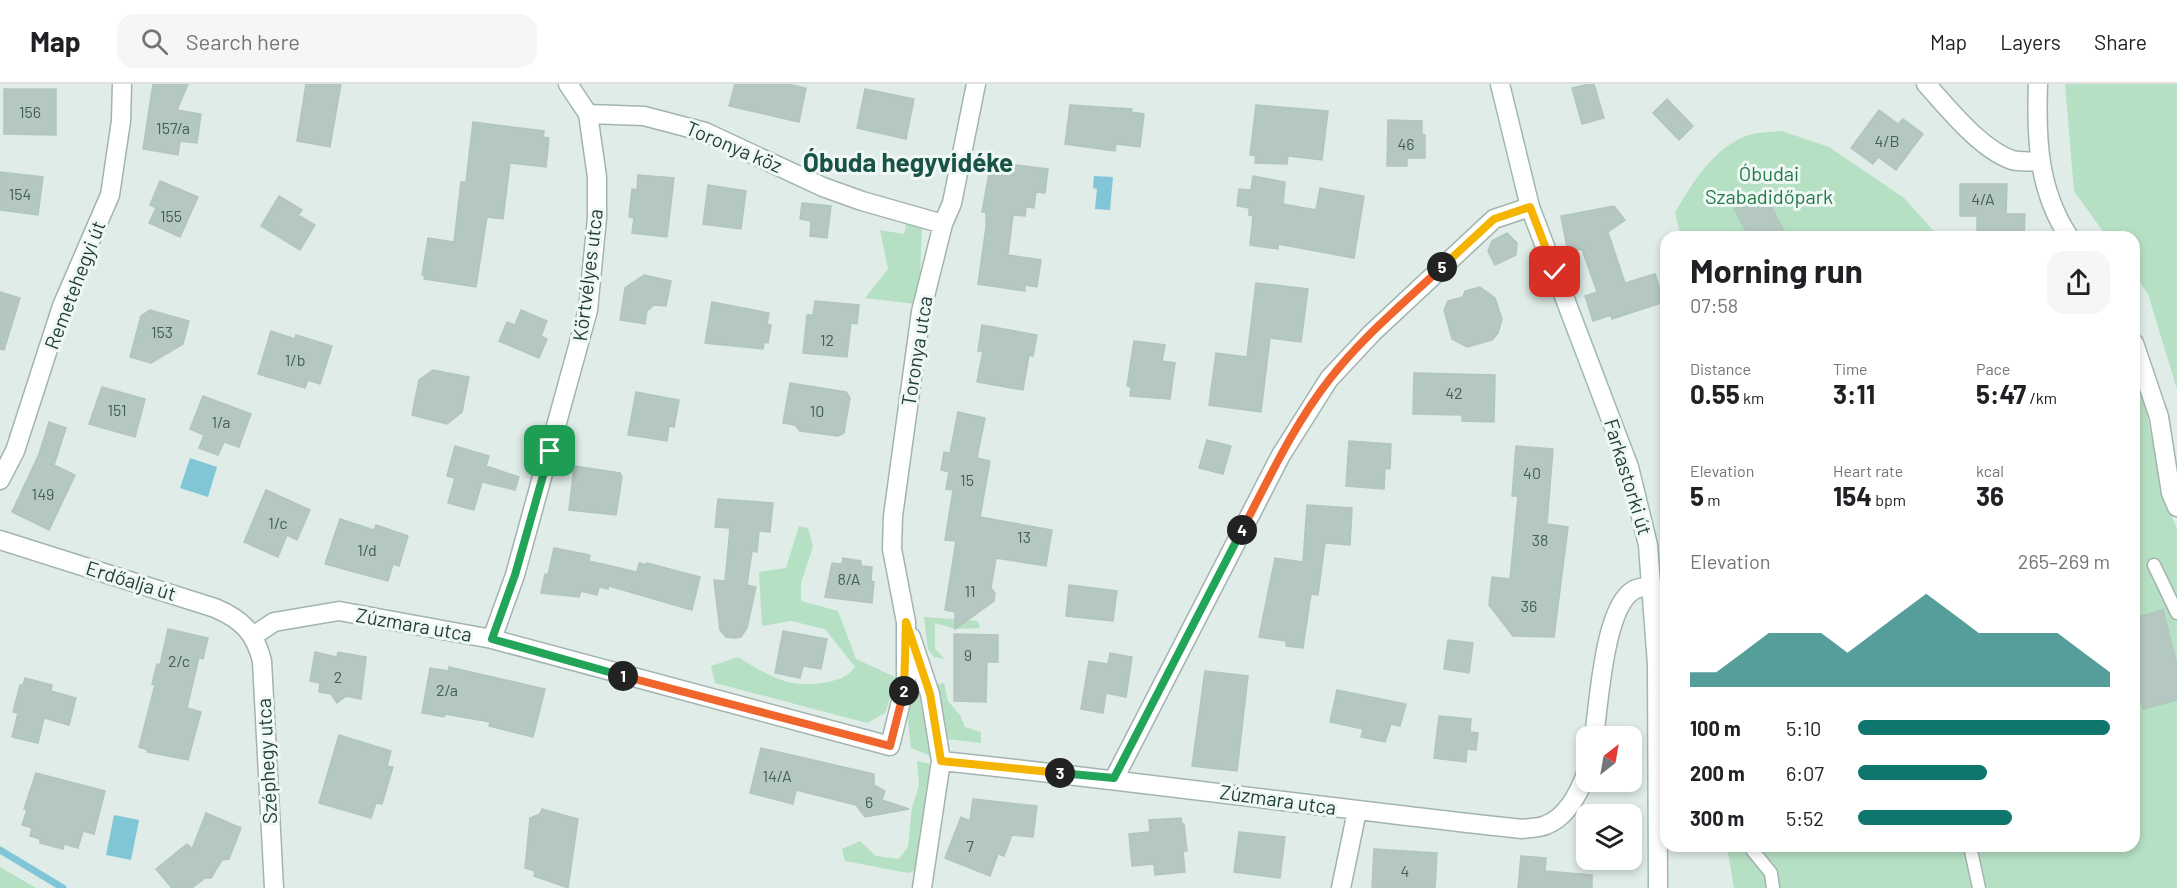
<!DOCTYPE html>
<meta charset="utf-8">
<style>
body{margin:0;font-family:Barlow,sans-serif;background:#f6f6f6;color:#202124;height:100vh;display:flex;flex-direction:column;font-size:22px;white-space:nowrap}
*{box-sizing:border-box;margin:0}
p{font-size:20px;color:#757577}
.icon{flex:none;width:33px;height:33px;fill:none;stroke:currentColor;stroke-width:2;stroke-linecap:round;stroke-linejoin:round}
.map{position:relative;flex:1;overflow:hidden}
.drawer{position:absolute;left:1660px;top:147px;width:480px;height:621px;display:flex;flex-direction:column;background:#fff;border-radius:18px;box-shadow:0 3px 9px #0003}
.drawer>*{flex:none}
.needle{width:39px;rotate:31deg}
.tools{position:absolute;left:1576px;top:642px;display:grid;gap:12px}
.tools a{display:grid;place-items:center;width:66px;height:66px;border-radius:12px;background:#fff;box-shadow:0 3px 9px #0003;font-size:30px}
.pin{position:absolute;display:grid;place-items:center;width:51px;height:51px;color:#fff;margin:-26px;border-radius:12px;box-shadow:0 3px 9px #0006}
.km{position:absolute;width:30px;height:30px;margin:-15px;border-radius:50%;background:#222;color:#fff;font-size:16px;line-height:30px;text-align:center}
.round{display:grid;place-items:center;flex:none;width:63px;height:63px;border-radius:18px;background:#f6f6f6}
.summary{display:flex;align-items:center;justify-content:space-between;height:102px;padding:0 30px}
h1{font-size:33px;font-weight:700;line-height:45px}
.metrics{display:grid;grid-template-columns:repeat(3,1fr);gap:9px;height:102px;padding:6px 30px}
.metrics div{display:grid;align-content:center}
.metrics b{font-size:26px;font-weight:700}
.metrics small{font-size:16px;font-weight:400}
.metrics p{font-size:16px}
.chart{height:168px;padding:12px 30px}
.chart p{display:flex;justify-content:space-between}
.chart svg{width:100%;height:108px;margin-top:6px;fill:#0f766e;opacity:.7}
ul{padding:0 30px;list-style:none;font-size:20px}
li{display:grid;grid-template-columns:96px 72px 1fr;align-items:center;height:45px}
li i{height:15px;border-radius:8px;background:#0f766e}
header{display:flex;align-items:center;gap:36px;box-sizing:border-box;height:84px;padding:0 30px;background:#fff;border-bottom:2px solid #e0e0e0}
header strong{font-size:28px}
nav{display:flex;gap:33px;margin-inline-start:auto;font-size:21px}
.search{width:420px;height:54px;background:#f6f6f6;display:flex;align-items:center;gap:15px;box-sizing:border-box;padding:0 21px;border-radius:18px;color:#757577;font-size:22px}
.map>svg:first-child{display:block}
.green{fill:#b6e0c3}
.water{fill:#81c6d7}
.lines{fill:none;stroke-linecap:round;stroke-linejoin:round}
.stream{stroke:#81c6d7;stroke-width:7}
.building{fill:#b4c7c0;stroke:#b1c6be;stroke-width:1.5}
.lane-casing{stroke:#a2b4af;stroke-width:15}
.street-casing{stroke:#a2b4af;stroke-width:21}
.secondary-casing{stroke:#9db9b0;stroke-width:21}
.lane{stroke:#fff;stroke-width:12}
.street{stroke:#fff;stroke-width:18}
.secondary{stroke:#fff;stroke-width:18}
.split-1-casing{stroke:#fff;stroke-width:12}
.split-2-casing{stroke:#fff;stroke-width:12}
.split-3-casing{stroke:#fff;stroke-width:12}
.split-4-casing{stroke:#fff;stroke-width:12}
.split-5-casing{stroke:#fff;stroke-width:12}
.split-6-casing{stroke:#fff;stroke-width:12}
.split-1{stroke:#22a559;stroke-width:8}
.split-2{stroke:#f0652b;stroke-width:8}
.split-3{stroke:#f5b400;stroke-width:8}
.split-4{stroke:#22a559;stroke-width:8}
.split-5{stroke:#f0652b;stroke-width:8}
.split-6{stroke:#f5b400;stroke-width:8}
.labels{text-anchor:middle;stroke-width:6;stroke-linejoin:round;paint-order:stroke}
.number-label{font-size:16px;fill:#446059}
.street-label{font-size:20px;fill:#1f3e37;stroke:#f0f8f5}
.park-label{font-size:20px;fill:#257949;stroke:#f0f8f5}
.district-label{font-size:26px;font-weight:bold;fill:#195246;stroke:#f0f8f5}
</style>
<header>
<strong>Map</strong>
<div class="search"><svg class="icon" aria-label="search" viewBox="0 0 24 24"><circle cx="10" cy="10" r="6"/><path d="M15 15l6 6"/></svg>Search here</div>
<nav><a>Map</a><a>Layers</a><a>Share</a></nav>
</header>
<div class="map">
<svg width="2177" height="804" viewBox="0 0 2177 804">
<rect width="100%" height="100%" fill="#dfece7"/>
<!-- green -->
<path class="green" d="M2065,0H2177V305L2148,210L2135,191L2134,153H2107L2074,107Z
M1782,47L1829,63L1904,114L1939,153H1681L1675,129C1691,100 1715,62 1749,51C1758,48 1771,48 1782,47Z
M907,138L922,142L920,195L915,220L865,214L888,185L880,146L904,150Z
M2135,304H2142L2163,413L2177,444V804H1734L1727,762H2134Z
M799,442L808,444L813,462L801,499V517L838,527L856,575L897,594L885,629L867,639L715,599L711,582L738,573C769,592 791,606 827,598C841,595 847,593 855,583L825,545L791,537L762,542L759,488L786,484Z
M924,533L978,537L980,544L955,545L935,539V565L945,575L934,573L928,565Z
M914,587L924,606L933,673L911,664L906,618L913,606L911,592Z
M944,599L948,617L960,631L965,643L981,648V659L946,655L935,601Z
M917,677L931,680L933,701L919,750L918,785L908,789L845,777L842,765L860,757L876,772L899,775L908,763L912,723L919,702Z
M0,783L36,804H0Z"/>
<!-- water -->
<path class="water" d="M1094,92L1113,93L1110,126L1095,125L1097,105L1093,104Z
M190,374L217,383L208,413L180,404Z
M114,731L139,736L131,776L106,771Z"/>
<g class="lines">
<!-- stream -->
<path class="stream" d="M0,766L63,804"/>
</g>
<!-- building -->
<path class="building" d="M153,0H188L177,26L201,30L197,59L180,57L178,71L143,65Z
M306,0H341L330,63L297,57Z
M735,0H787L806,4L799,38L729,22Z
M1589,0H1594L1604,34L1582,40L1572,4Z
M4,5H56V51L4,50Z
M865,5L914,15L906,55L857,44Z
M1667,15L1693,42L1679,56L1653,29Z
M1070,21L1132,25L1131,28L1144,30L1140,63L1116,60L1115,67L1065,60Z
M1256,21L1328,27L1322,76L1288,72L1287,80L1255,79L1256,72L1250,71Z
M1879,26L1898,40L1903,35L1923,50L1896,86L1878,73L1873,80L1851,64Z
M1388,36L1422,37V51H1425V74H1407V82H1387Z
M473,38L544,47L543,53L549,54L546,83L510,79L503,135L487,133L476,203L424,195L425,191H422L428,154L454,158L461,98H466Z
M991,78L1048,85L1045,109L1036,108L1034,124L1026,123L1025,132L1013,131L1008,171L1041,176L1037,203L1025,201V207L978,200L986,143V128H982Z
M0,88L43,93L38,131L0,126Z
M638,91L674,94L667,153L632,149L634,134L629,133L632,105L637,106Z
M1253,92L1285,98L1283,120L1316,126L1320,104L1364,112L1354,174L1278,160V165L1250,161L1253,132L1249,131V124L1237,122L1239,105L1251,106Z
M160,97L198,113L180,153L149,139L156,124L150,121Z
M1960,100H2007L2006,130H2025L2024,153H1977V132H1960Z
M708,101L746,107L741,145L703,140Z
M1764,108L1787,153H1749L1734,124Z
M279,112L302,126L298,131L315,141L300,166L261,142Z
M802,119L831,122L827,154L810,152L811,137L800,135Z
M1614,122L1625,136L1608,148L1625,199L1655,190L1664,218L1612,235L1611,231L1593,237L1585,212L1597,208L1582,165L1568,169L1561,132Z
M1507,149L1517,159L1516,171L1495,181L1488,167L1492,157Z
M644,191L671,197L666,222L654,221L647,227L645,240L620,236L625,204Z
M1256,199L1308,205L1301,258L1270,254L1261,328L1209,321L1216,269L1247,273Z
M1480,203L1495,214L1502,235L1498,249L1492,256L1467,263L1452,255L1444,226L1448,217L1463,213L1465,207Z
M0,208L20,214L4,266L0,265Z
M815,217L859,221L857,240L851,239L847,273L803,269L807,231H813Z
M712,218L769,229L767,240L771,241L768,259L764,258L763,265L705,259Z
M150,226L189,237L183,260L151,279L130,273L141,232Z
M521,226L547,237L541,252L547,255L539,274L499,257L507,238L515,241Z
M982,241L1037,251L1033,272L1029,271L1023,306L977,298L983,267H978Z
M271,247L295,255L296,251L332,262L320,300L308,296L305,304L258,290Z
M1134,257L1165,261L1162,277L1175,279L1170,315L1130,312L1131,303L1127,302Z
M433,286L469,293L462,328L447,340L412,331L419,296Z
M1414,289L1495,291L1494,338L1462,337V331L1413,330Z
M790,299L846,308L850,314L844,349L838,352L800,347L795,341L783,339Z
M102,303L145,315L135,353L89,340Z
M636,308L679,316L674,343L669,342L667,357L628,351Z
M203,312L251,330L239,363L224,358L218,371L199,364L204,351L190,345Z
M958,328L985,334L977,374L990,377L980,433L1052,446L1046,482L996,474L991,504L995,509L994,517L955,545V528L945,526L956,457L945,456L953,406L946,405L949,388L941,386L944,368L950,369Z
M49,338L66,344L54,381L75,391L49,446L12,428L39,370Z
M1207,356L1231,362L1223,390L1199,384Z
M1349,357L1391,360L1390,385L1385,384L1384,405L1346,402Z
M455,362L489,372L486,382L519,393L515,406L482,398L474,426L448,419L455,394L447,392Z
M1516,362L1553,365L1547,440L1568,443L1554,553L1513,552L1489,521L1492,493L1510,495L1518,412H1512Z
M574,382L620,389L622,393L616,431L569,426Z
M266,406L310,426L297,456L287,451L278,473L244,458Z
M718,415L773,419L770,448L759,447L757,468L752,467L747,501L756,503L747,544L741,553L734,554L726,553L720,546L714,496L725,497L730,444L715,443Z
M1307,421L1352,424L1350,461L1325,459L1318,511L1311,510L1303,564L1286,562V557L1259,553L1275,474L1303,478Z
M340,435L374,446L376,441L408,452L399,482L393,480L388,497L325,480Z
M554,464L590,471L589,477L637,488L639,479L647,481V479L700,493L692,526L609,502L608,505L599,503L597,511L581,507L579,513L541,509L545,490L548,491Z
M843,474L861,477V482L872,483L871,497L874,498L872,519L825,513L832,479L842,480Z
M1069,501L1117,507L1113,537L1066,532Z
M2163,526L2177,581V616L2143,625L2134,591V534Z
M168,545L208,554L203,575L199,573L187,624L201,628L188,676L147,668L148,666L139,663L155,601L152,600L157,580L160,581Z
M783,547L827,555L821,585L803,582L800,594L775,589Z
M954,550L998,551V578H987L986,618L954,617Z
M1448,556L1473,559L1469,589L1444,585Z
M315,568L337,573L338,568L366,573L361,615L346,612L337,619L331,610L319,608L320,599L310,597Z
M1110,569L1132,573L1126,613L1106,609L1103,629L1081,625L1089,577L1108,580Z
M449,583L545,605L533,653L489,642L490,638L445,630L444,633L422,629L430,584L449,587Z
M1205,587L1248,592L1237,687L1192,682Z
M25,594L52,601L51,607L76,614L69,641L44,634L38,659L12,653L18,629L13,628L20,601H23Z
M1337,606L1406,620L1400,642L1391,640L1385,658L1361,653L1363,645L1330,638Z
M1439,632L1471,635L1470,648L1478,649L1476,666L1467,665L1466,678L1434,674Z
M339,651L391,667L387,682L393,683L382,720L376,719L371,734L319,719Z
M761,664L874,690V701L885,707L882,716L909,725L865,733L856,721L796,706L793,720L750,709Z
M36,689L105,707L94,750L83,747L78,764L64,760L63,765L40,759V755L30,752L32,744L22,741L27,726L24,725Z
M973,715L1037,722L1033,753L1012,751L1004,772L998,770L990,792L945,774L961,733L970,737Z
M542,725L578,735L568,804L534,792L535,787L525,784L530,734L540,730Z
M206,729L241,744L229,775L222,776L211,794H205L192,804H172L156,785L187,760L192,765Z
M1181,734L1182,740H1184L1187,767H1183L1185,788L1155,791L1154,780L1132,782L1129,750L1150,748L1149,736Z
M1239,748L1285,753L1280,794L1234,788Z
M1374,765L1437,769L1435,804H1372Z
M1521,772L1546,774L1545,787L1592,791V804H1518Z"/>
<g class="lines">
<!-- lane casing -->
<g class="lane-casing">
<path id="lane" d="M2154,481L2177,529
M1753,762V767L1771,789L1773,804
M1970,762L1979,804"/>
</g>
<!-- street casing -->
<g class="street-casing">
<path id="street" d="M1926,0C1948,24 1980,65 2012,76C2020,78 2031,77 2040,78
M2038,0C2036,55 2038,106 2069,153
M588,30L644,32L705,48L823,103L862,117L943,140
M2134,259L2159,333L2171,409L2177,423
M0,396L15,367L62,222L110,111L121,37L122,0
M0,456L215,524C241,535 255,548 262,577L274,804
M253,552L274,538L339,527L492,555L890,662L906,597V538L892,465L893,432L921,228L943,140L952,119L976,0
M911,553L930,610L941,677L922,804
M492,555L515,491L588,226L597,134V93L588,30L568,0
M1594,652C1599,620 1604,522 1634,506C1639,503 1647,503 1653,502
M941,677C1135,697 1328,724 1522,745C1529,744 1540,744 1546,741C1567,733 1580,707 1587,687
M1114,695L1281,371L1329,295L1372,249L1494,135L1530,123
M1341,804L1357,727"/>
</g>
<!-- secondary casing -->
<g class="secondary-casing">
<path id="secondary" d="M1500,0L1530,123L1629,383L1648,461L1657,580L1658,804"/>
</g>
<!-- lane -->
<use href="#lane" class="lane"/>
<!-- street -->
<use href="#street" class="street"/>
<!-- secondary -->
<use href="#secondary" class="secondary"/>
</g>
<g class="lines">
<!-- split-1 casing -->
<g class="split-1-casing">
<path id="split-1" d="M550,367L515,491L492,555L623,592"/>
</g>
<!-- split-2 casing -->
<g class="split-2-casing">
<path id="split-2" d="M623,592L890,662L904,607"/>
</g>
<!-- split-3 casing -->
<g class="split-3-casing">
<path id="split-3" d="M904,607L906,538L930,610L941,677L1060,689"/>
</g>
<!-- split-4 casing -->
<g class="split-4-casing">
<path id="split-4" d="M1060,689L1114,694L1242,446"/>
</g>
<!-- split-5 casing -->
<g class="split-5-casing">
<path id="split-5" d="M1242,446C1269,395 1293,342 1329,296C1361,254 1404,219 1442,183"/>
</g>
<!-- split-6 casing -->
<g class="split-6-casing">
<path id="split-6" d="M1442,183L1494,135L1530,123L1555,188"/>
</g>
<!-- split-1 -->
<use href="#split-1" class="split-1"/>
<!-- split-2 -->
<use href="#split-2" class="split-2"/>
<!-- split-3 -->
<use href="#split-3" class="split-3"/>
<!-- split-4 -->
<use href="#split-4" class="split-4"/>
<!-- split-5 -->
<use href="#split-5" class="split-5"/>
<!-- split-6 -->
<use href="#split-6" class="split-6"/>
</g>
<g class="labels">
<!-- number labels -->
<g class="number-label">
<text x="30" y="34">156</text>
<text x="173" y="50">157/a</text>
<text x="1887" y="63">4/B</text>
<text x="1406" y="66">46</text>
<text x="20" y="116">154</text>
<text x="1983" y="121">4/A</text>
<text x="171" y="138">155</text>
<text x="162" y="254">153</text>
<text x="827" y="262">12</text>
<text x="295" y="282">1/b</text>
<text x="1454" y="315">42</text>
<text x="117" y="332">151</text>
<text x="817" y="333">10</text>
<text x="221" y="344">1/a</text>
<text x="1532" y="395">40</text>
<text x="967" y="402">15</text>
<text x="43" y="416">149</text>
<text x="278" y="445">1/c</text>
<text x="1024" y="459">13</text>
<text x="1540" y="462">38</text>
<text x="367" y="472">1/d</text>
<text x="849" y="501">8/A</text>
<text x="970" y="513">11</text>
<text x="1529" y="528">36</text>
<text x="968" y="577">9</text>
<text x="179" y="583">2/c</text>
<text x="338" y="599">2</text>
<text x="447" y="612">2/a</text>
<text x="777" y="698">14/A</text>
<text x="869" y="724">6</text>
<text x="970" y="768">7</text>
<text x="1405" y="793">4</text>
</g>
<!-- street labels -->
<g class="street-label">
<text transform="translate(734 63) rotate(23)" y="7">Toronya köz</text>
<text transform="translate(588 191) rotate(-83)" y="7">Körtvélyes utca</text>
<text transform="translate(75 201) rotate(-69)" y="7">Remetehegyi út</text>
<text transform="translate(917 267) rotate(-81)" y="7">Toronya utca</text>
<text transform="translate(1628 393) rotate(73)" y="7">Farkastorki út</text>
<text transform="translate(131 497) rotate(17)" y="7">Erdőalja út</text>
<text transform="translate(414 541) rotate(10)" y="7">Zúzmara utca</text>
<text transform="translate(267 677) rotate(-93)" y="7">Széphegy utca</text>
<text transform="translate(1278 716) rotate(8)" y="7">Zúzmara utca</text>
</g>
<!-- park labels -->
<g class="park-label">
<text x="1769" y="97">Óbudai<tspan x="1769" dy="23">Szabadidőpark</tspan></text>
</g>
<!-- district labels -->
<g class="district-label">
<text x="908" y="88">Óbuda hegyvidéke</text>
</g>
</g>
</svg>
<div class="tools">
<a><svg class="needle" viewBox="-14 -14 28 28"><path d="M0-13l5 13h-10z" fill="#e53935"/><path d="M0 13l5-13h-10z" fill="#757577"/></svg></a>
<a><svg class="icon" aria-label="layers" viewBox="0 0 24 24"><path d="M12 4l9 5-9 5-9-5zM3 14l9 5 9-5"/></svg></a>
</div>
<div class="pin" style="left:550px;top:367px;background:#1e9e55"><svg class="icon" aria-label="arrive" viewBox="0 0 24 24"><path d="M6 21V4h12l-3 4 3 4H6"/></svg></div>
<div class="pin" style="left:1555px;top:188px;background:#d93025"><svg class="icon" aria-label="check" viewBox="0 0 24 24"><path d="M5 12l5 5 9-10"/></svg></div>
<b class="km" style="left:623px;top:592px">1</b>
<b class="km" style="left:904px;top:607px">2</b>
<b class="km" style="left:1060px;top:689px">3</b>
<b class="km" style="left:1242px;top:446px">4</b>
<b class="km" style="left:1442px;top:183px">5</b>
<section class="drawer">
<div class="summary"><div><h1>Morning run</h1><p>07:58</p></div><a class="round"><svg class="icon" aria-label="share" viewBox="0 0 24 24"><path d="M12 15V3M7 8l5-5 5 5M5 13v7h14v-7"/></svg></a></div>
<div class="metrics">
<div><p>Distance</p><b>0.55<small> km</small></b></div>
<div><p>Time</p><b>3:11</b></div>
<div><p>Pace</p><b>5:47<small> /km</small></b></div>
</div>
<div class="metrics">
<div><p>Elevation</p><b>5<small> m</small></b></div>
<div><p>Heart rate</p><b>154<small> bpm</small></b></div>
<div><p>kcal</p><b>36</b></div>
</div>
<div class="chart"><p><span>Elevation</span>265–269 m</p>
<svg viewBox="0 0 160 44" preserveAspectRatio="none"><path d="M0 44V38L10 38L20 30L30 22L40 22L50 22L60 30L70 22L80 14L90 6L100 14L110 22L120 22L130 22L140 22L150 30L160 38V44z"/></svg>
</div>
<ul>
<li><b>100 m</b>5:10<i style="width:100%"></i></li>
<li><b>200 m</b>6:07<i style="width:51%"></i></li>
<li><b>300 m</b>5:52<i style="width:61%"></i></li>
</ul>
</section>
</div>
